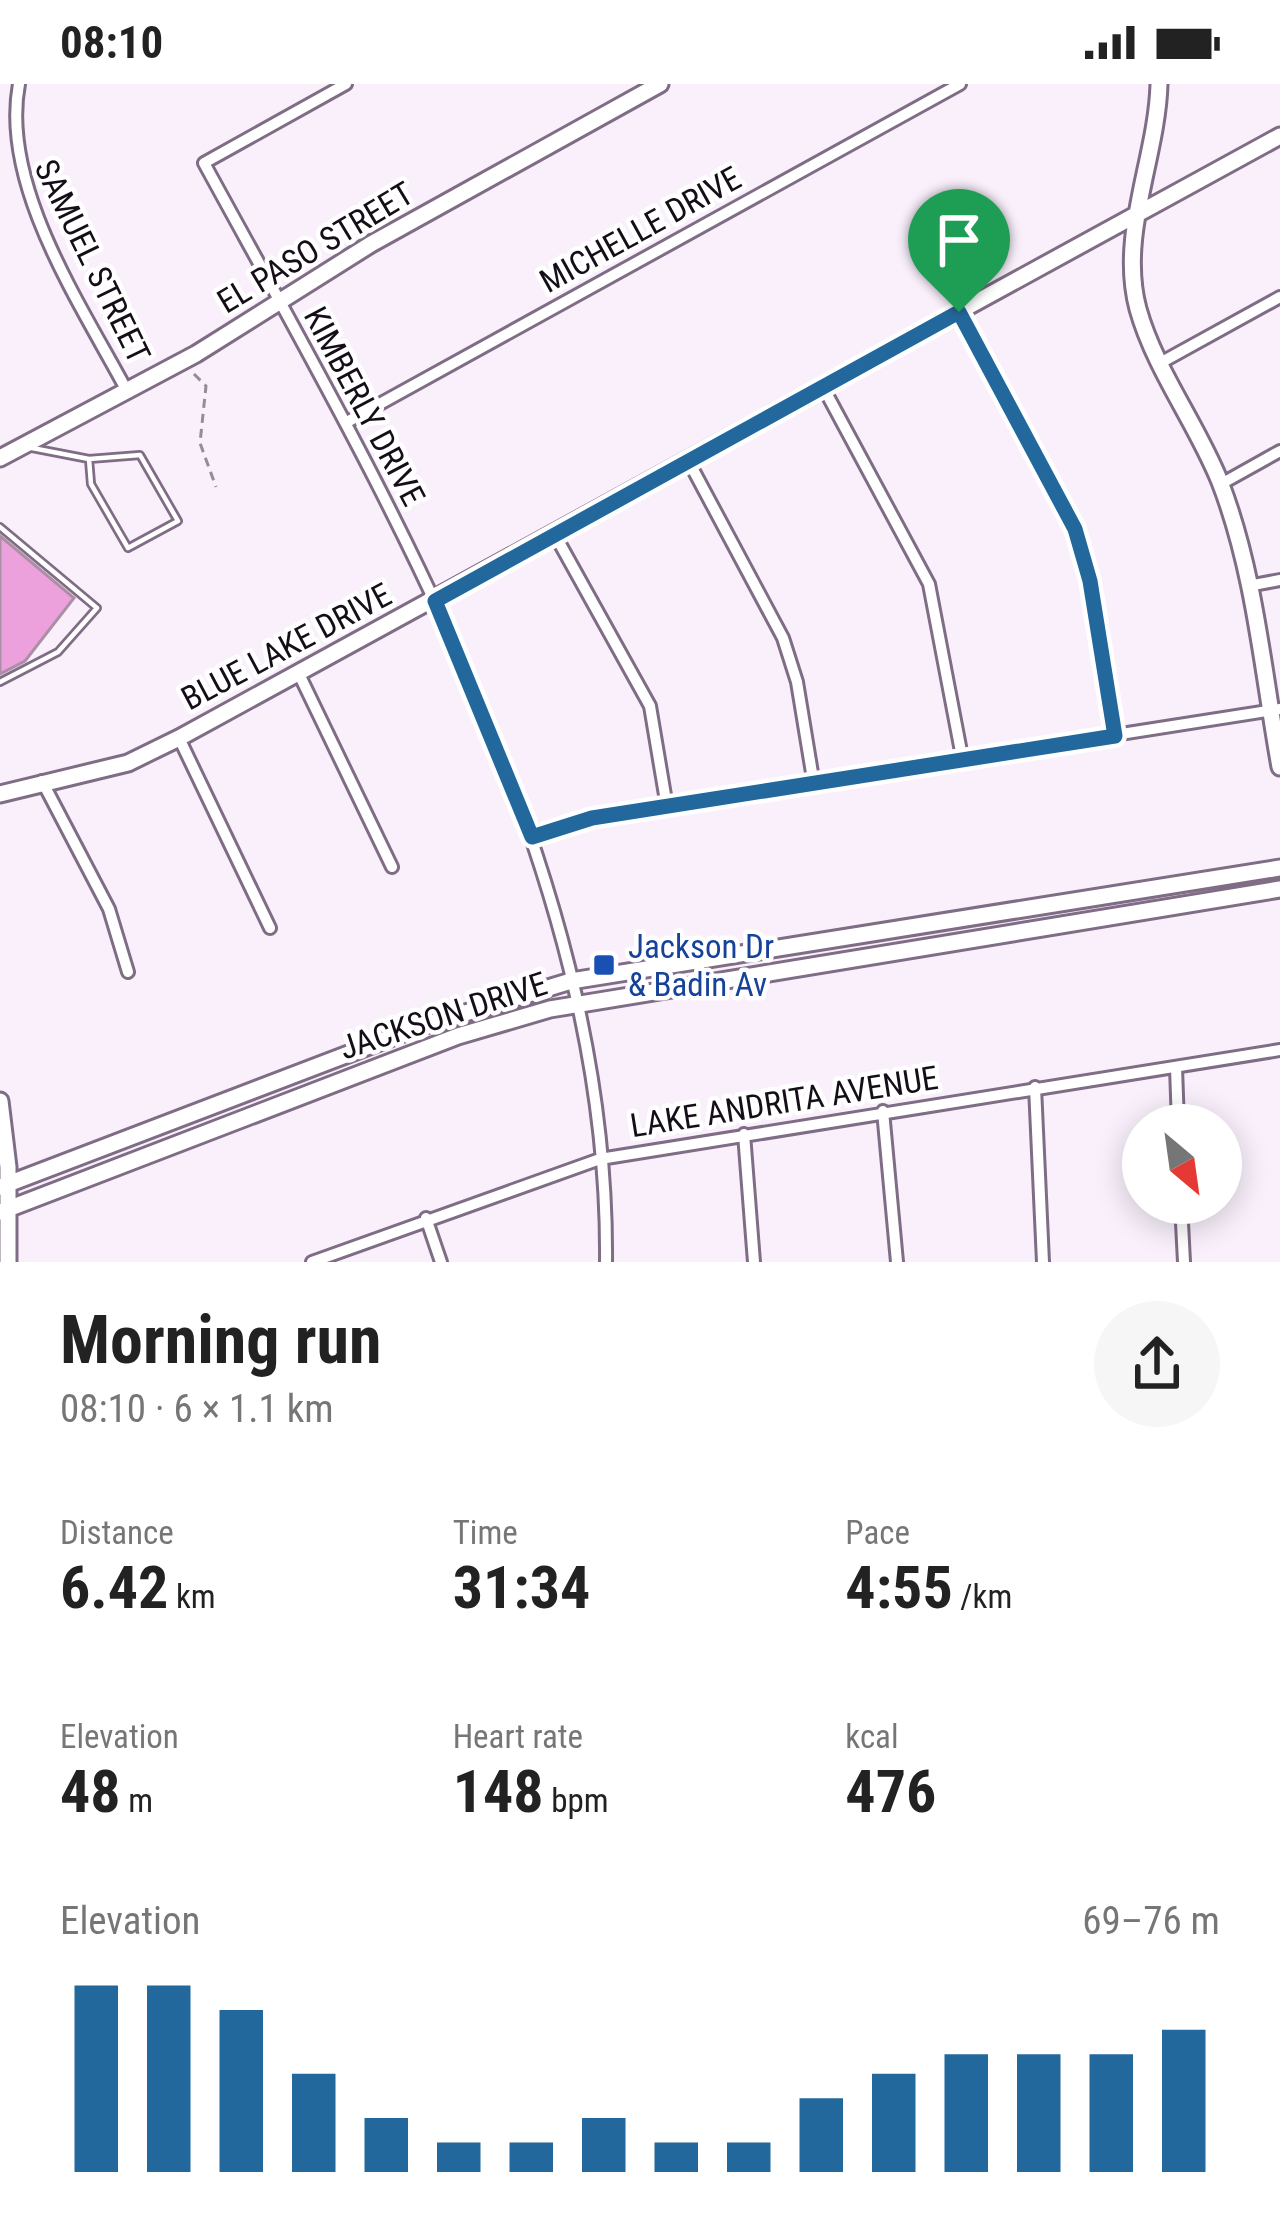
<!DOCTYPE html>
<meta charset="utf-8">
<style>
body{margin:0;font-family:"Roboto Condensed",sans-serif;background:#f6f6f6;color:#222;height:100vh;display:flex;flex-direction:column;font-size:45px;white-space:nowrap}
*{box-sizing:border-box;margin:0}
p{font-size:39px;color:#767676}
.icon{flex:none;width:66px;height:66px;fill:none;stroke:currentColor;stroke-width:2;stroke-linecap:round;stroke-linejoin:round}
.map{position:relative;height:1178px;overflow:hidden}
.sheet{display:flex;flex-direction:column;background:#fff;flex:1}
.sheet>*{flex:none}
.needle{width:78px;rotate:151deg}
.fabs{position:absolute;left:1122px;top:1020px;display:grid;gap:24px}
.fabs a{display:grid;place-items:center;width:120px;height:120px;border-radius:50%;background:#fff;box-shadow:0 6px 30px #0003;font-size:60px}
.pin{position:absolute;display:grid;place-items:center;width:102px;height:102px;color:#fff;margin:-123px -51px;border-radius:50% 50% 50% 0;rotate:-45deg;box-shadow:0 0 12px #0007}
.pin .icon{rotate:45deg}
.round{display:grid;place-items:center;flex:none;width:126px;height:126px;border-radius:63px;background:#f6f6f6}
.summary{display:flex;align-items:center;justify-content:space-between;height:204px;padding:0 60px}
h1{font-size:66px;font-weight:700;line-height:90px}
.metrics{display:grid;grid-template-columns:repeat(3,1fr);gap:18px;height:204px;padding:12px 60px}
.metrics div{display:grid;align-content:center}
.metrics b{font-size:60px;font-weight:700}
.metrics small{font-size:33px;font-weight:400}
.metrics p{font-size:33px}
.chart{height:336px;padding:24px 60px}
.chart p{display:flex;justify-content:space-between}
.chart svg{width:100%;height:216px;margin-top:12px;stroke:#23689c;stroke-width:6}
.status{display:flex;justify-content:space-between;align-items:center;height:84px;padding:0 60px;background:#fff;direction:ltr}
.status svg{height:33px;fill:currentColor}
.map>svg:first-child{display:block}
.building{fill:#eca1dc;stroke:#ab8fa5;stroke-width:3}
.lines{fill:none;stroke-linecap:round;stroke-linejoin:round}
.lane-casing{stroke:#7f6c85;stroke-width:10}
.street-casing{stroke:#7f6c85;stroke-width:16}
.secondary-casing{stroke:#7f6c85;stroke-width:21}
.path{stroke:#948c97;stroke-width:3;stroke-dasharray:9 6;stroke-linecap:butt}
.lane{stroke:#fff;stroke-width:4.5}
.street{stroke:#fff;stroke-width:10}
.secondary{stroke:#fff;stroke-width:15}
.route-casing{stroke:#fff;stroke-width:24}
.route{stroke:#23689c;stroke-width:15}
.transit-dot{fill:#1a4fb4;stroke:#fff;stroke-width:4.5}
.labels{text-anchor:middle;stroke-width:9;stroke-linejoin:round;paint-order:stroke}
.street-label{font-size:33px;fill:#150e18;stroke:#fff}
.transit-label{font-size:33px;fill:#164399;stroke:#fff;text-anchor:start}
</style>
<div class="status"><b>08:10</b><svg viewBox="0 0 49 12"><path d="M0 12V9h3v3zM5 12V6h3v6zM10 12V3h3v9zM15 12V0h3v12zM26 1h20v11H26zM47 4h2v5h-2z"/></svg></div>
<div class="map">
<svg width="1280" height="1178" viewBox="0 0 1280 1178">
<rect width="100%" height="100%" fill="#f9f0fc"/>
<!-- building -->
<path class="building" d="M0,452L74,514L25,577L0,590Z"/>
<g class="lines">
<!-- lane casing -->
<g class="lane-casing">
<path id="lane" d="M27,363L89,375L140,371L178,437L128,464L91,400L89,375
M0,443L97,524L58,568L0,598"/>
</g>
<!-- street casing -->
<g class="street-casing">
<path id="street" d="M19,0C0,101 80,219 127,307
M346,0L204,79C385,411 610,787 606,1178
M959,228L1075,445L1090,497L1115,652
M1162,278L1280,213
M823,303L929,500L963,678
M347,338L960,0
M689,378L783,554L797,598L814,701
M1221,400L1280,367
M555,451L650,622L667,723
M1248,502L1280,496
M298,588L392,783
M179,654L270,844
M42,697L109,825L128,888
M532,753L592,733L1280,625
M1176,983L1178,1041
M1035,1003L1043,1178
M883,1027L897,1178
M744,1050L754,1178
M1181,1119L1184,1178
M426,1134L441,1178
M312,1178L600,1075L1280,966"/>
</g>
<!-- secondary casing -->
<g class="secondary-casing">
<path id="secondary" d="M1159,0C1157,74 1118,151 1138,225C1155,286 1197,340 1220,398C1255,488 1263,589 1280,683
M0,374L196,270L371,160L660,0
M0,710L128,679L179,654L1280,52
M0,1017L8,1083V1178
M0,1103L419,943L571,897L1280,784
M0,1128L458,952L550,925L1280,805"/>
</g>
<!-- path -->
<path class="path" d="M194,290L206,302L200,359L216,403"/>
<!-- lane -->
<use href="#lane" class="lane"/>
<!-- street -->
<use href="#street" class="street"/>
<!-- secondary -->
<use href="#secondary" class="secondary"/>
</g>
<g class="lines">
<!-- route casing -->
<g class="route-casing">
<path id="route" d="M959,228L1075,445L1090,497L1115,652L592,734L532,753L435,517Z"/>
</g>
<!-- route -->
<use href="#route" class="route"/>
</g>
<!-- markers -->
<rect class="transit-dot" x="592" y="869" width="24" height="24" rx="6"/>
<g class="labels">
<!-- street labels -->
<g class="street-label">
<text transform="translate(640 145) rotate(-29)" y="12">MICHELLE DRIVE</text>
<text transform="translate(315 163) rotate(-31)" y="12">EL PASO STREET</text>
<text transform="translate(93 177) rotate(64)" y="12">SAMUEL STREET</text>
<text transform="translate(365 322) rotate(62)" y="12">KIMBERLY DRIVE</text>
<text transform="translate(286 562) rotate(-28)" y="12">BLUE LAKE DRIVE</text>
<text transform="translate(443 931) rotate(-18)" y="12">JACKSON DRIVE</text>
<text transform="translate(784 1017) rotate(-9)" y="12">LAKE ANDRITA AVENUE</text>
</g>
<!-- transit labels -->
<g class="transit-label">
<text x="628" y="874">Jackson Dr<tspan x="628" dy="38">&amp; Badin Av</tspan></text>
</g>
</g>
</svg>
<div class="fabs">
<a><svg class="needle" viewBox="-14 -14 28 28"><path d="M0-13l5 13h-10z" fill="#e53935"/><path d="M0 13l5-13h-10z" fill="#767676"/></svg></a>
</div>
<div class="pin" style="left:959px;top:228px;background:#1e9e55"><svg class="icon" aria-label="arrive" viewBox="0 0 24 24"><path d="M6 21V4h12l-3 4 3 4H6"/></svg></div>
</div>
<section class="sheet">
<div class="summary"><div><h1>Morning run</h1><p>08:10 · 6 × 1.1 km</p></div><a class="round"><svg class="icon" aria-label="share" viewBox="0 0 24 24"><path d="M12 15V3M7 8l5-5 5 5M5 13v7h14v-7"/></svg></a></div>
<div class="metrics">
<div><p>Distance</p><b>6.42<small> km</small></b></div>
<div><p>Time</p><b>31:34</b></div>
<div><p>Pace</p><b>4:55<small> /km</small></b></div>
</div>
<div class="metrics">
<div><p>Elevation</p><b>48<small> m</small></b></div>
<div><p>Heart rate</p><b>148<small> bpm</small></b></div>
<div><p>kcal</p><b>476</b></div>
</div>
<div class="chart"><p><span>Elevation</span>69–76 m</p>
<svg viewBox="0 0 160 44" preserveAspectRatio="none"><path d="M5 44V6M15 44V6M25 44V11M35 44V24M45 44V33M55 44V38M65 44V38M75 44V33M85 44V38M95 44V38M105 44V29M115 44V24M125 44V20M135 44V20M145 44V20M155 44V15"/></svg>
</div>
</section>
